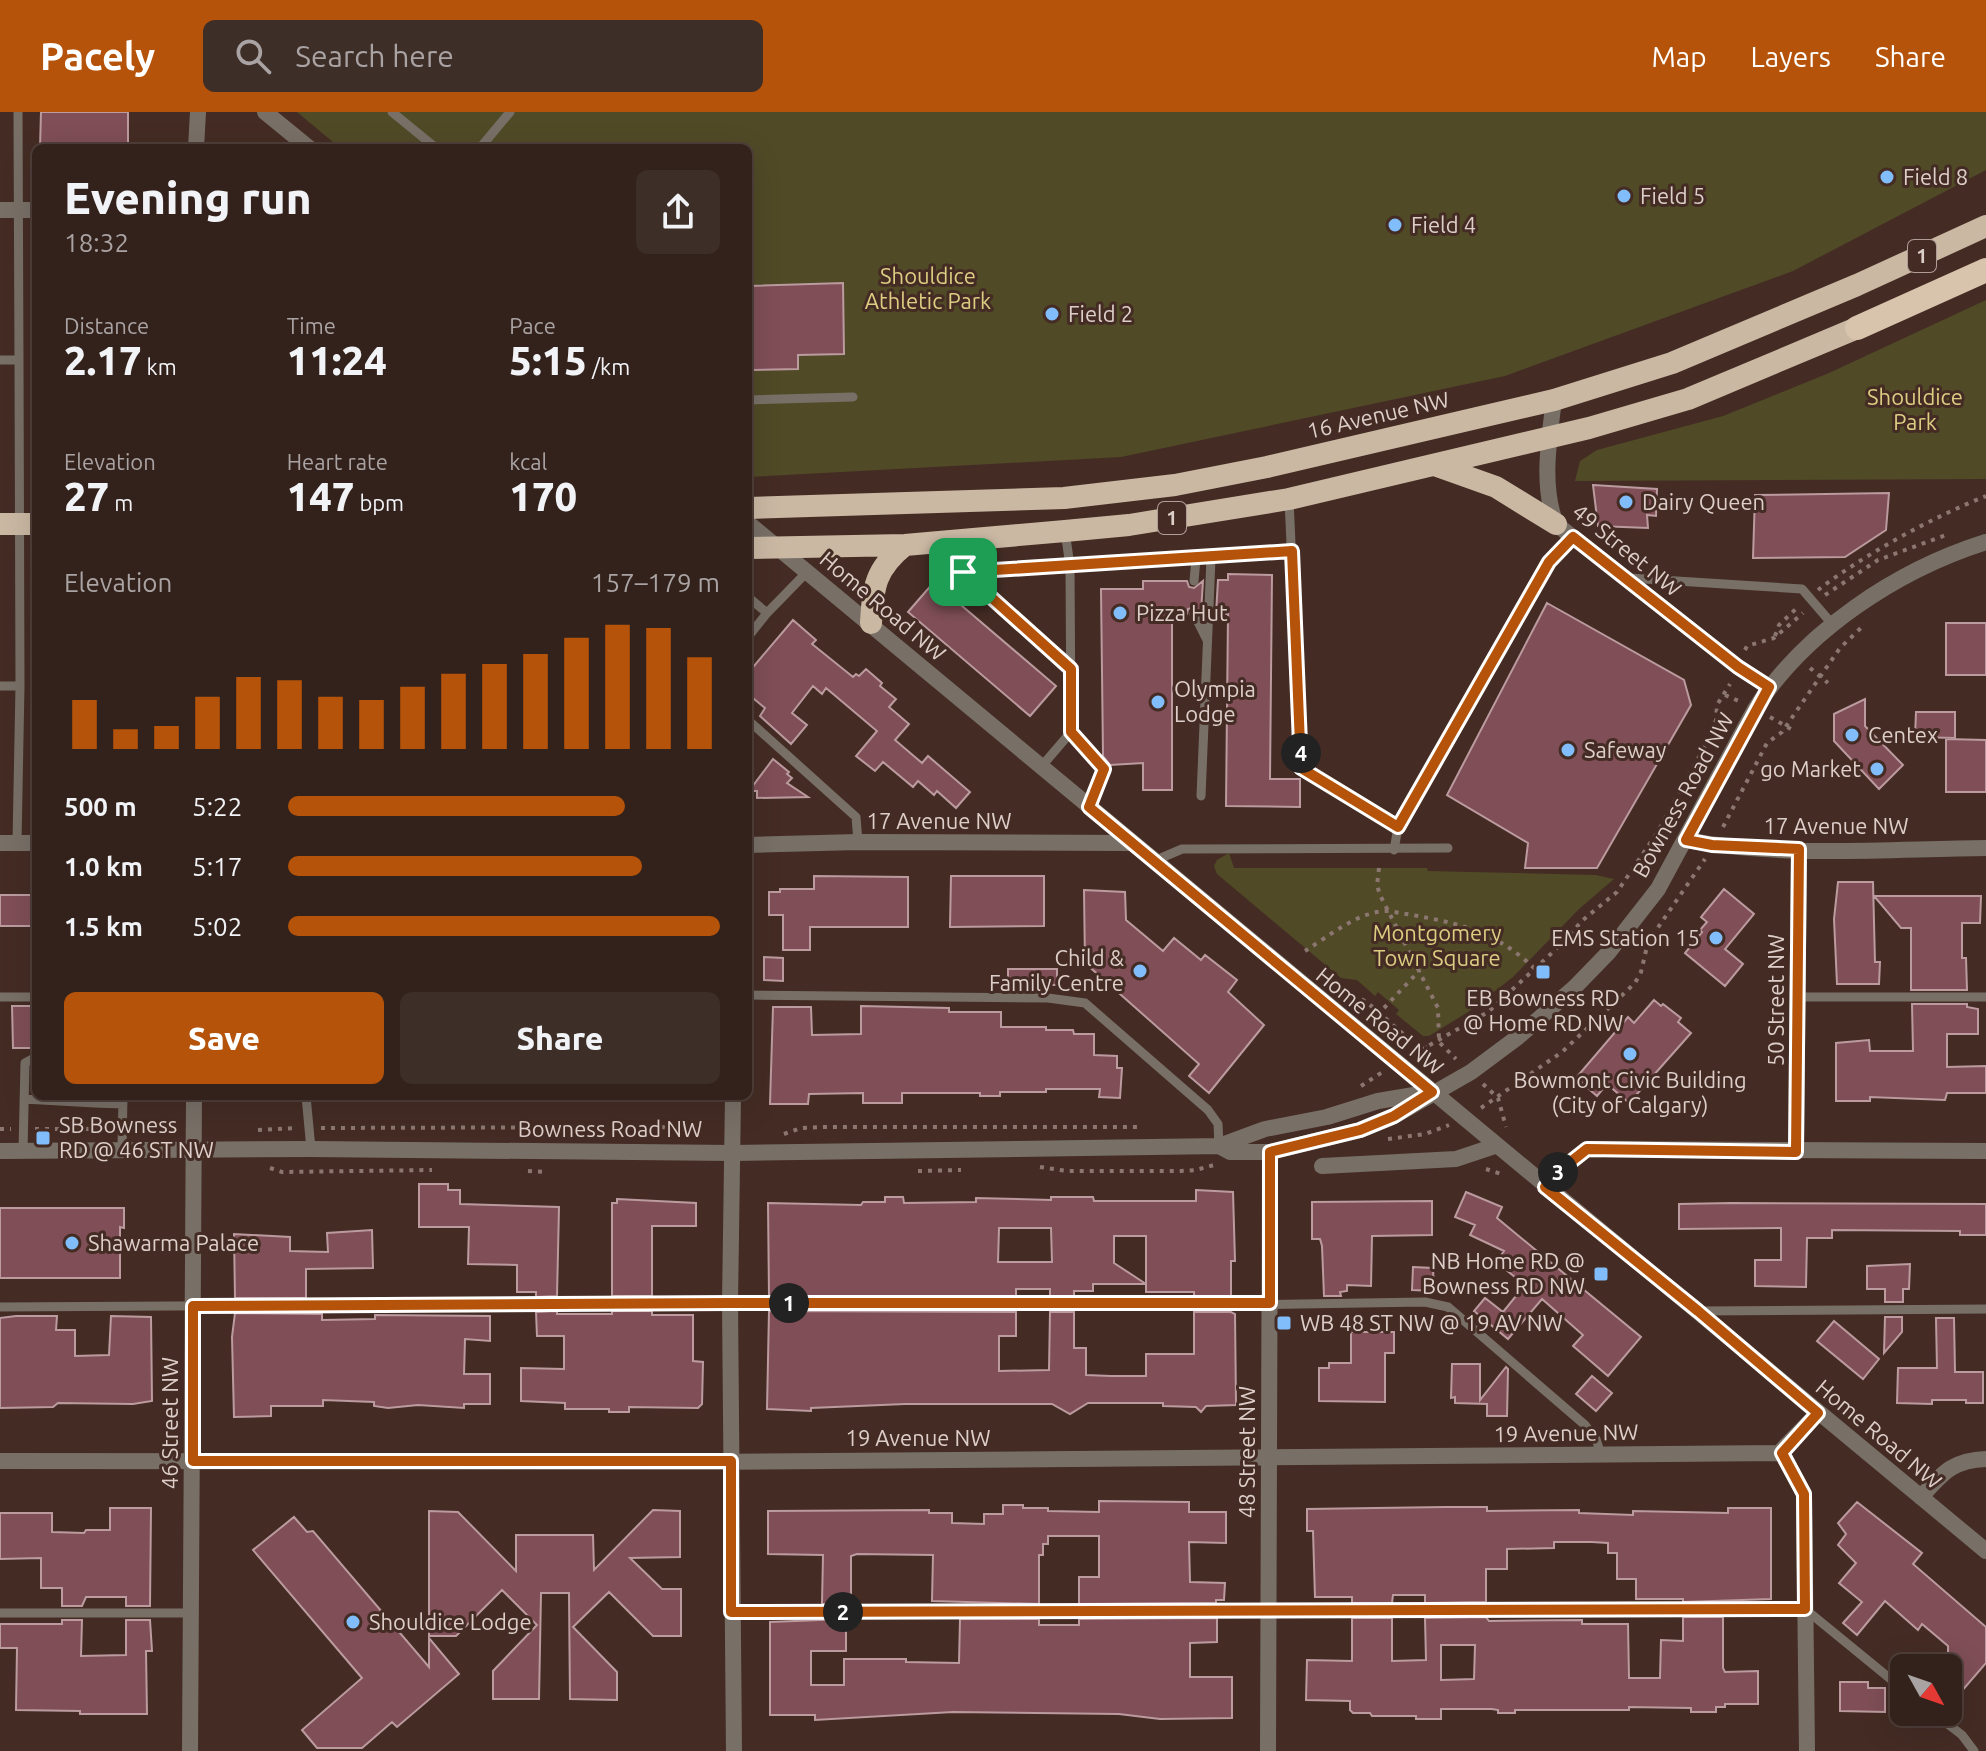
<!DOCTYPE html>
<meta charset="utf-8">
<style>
body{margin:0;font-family:Ubuntu,sans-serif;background:#3e2e28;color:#f1f3f6;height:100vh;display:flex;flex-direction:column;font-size:30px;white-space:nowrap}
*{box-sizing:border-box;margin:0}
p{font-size:26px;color:#a9a3a3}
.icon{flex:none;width:44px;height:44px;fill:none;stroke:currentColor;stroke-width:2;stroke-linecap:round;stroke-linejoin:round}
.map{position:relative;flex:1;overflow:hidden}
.drawer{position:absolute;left:32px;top:32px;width:720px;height:956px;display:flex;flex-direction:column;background:#33211b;border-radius:12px;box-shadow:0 8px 32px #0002,0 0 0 2px #4e3e3a}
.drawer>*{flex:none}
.needle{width:52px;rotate:130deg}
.buttons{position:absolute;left:1890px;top:1542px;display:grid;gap:16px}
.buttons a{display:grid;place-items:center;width:72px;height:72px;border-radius:12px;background:#33211b;box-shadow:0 8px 32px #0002,0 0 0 2px #4e3e3a;font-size:40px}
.pin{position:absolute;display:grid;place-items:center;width:68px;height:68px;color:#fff;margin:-34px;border-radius:16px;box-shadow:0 4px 12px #0006}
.km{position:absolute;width:40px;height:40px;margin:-20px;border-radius:50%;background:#222;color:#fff;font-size:22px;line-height:40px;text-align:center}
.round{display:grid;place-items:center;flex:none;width:84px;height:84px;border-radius:12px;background:#3e2e28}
.headline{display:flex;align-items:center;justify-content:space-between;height:136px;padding:0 32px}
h1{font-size:44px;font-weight:800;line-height:60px}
.metrics{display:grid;grid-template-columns:repeat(3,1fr);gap:12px;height:136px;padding:8px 32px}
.metrics div{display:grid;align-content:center}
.metrics b{font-size:40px;font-weight:800}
.metrics small{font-size:22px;font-weight:400}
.metrics p{font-size:22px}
.chart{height:224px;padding:16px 32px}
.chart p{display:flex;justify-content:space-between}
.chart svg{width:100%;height:144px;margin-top:8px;stroke:#b45309;stroke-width:6}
.action{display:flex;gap:16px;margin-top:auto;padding:16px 32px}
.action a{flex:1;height:92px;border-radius:12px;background:#b45309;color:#fff;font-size:32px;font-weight:800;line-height:92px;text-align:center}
.action a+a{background:#3e2e28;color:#f1f3f6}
ul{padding:0 32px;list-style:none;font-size:26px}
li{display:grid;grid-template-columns:128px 96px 1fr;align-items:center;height:60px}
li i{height:20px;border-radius:10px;background:#b45309}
header{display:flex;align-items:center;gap:48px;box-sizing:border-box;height:112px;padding:0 40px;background:#b45309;color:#fff}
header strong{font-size:38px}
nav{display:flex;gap:44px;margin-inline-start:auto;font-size:28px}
.search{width:560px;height:72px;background:#3e2e28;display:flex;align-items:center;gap:20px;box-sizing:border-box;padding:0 28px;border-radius:12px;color:#a9a3a3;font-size:30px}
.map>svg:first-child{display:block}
.green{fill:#504a27}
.building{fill:#7f4e56;stroke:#bb9b9f;stroke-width:2;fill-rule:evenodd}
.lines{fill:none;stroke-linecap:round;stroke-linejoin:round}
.path{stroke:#8b7770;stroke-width:4;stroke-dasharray:4 6;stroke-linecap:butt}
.service{stroke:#787067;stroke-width:9}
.minor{stroke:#787067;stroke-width:16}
.tertiary{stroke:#787067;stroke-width:16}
.trunk{stroke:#cab8a3;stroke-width:22}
.motorway{stroke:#d8c3ad;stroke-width:24}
.route-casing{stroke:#fff;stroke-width:16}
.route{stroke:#b45309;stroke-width:10}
.poi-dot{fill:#81bdfa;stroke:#442c24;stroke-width:3}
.labels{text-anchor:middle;stroke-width:6;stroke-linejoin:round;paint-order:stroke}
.shield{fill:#442c24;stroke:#b09d98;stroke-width:2}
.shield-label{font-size:20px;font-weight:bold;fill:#decec9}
.poi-label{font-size:22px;fill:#decec9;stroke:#442c24;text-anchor:start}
.park-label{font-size:22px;fill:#dccd82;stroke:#442c24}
.street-label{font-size:22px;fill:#decec9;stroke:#442c24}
</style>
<header>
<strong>Pacely</strong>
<div class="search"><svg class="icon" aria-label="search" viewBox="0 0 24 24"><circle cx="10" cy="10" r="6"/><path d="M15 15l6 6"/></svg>Search here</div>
<nav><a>Map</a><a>Layers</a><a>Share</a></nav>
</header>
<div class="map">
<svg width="1986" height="1639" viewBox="0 0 1986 1639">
<rect width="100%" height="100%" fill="#442c24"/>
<!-- green -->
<path class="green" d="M297,0H1986V58L1793,159L1505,264L1121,345L748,365V36H340Z
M1986,188V367L1575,369L1580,349L1597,338L1723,304L1829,261Z
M1229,741L1234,756H1427L1428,759L1596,763L1614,767L1579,797L1513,865L1468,900L1429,924H1423L1396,902L1399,898L1378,880L1375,884L1357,868L1341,866L1217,762L1214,754L1217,748Z"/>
<!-- building -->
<path class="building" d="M41,0H128V36H40Z
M843,171L844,242L798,243V257L751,258L750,174Z
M1593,373L1657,377L1656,404L1647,403L1648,416L1598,414Z
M1889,381L1886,418L1845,445L1753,446L1755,383Z
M1228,462L1272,463L1270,667H1300V695L1226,694L1228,502H1216L1218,468H1228Z
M1143,469H1187L1189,475L1194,476L1203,469L1201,500L1194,495L1188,497L1187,502H1172V678H1143V651L1110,653L1103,644L1101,477H1143Z
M934,470L1056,574L1030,604L908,500Z
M1547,491L1684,568L1691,593L1597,756H1525L1528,731L1447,683Z
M793,508L816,528L812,532L853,565L856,562L859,564L866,557L882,571L880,574L896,587L889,595L909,612L895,628L922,651L928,644L970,680L956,696L937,679L934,683L918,669L913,675L883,650L875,659L856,644L877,619L826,576L822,582L813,574L792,601L807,613L791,632L760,604L765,596L748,582V561Z
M1946,511H1986V563H1946Z
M1865,587V614L1903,653L1879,677L1834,629V602Z
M1916,600H1955V626L1915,625Z
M1946,627L1986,628V680H1946Z
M773,647L789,660L787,662L792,666L787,671L808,685L757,686V679H749Z
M814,764L908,765V815H810V838H783V803H769V780H780V777H814Z
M951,764H1044V814L950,815Z
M1838,770H1873L1875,850H1880L1879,872H1837L1834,807Z
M1724,777L1754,802L1725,837L1743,852L1725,874L1685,841L1702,820L1700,818L1707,810L1701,805Z
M1084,778L1125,780L1126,808L1163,839L1174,826L1201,848L1205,843L1237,868L1228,880L1264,913L1209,981L1189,964L1199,952L1085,851Z
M0,783H36V814H0Z
M1874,784H1981L1980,811H1962V846H1966L1967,878H1911V816H1901Z
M764,845L783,846V869L764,868Z
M1008,857H1057V873H1008Z
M1654,888L1661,894L1663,892L1681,906L1678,910L1691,921L1629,991L1607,972L1597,984L1576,966L1628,905L1634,911Z
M1912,892H1967V895L1978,897V922H1947V955L1986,954V981H1947L1945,988L1870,985V989H1836V931L1869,928L1870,939H1913Z
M12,894H36V936H13Z
M861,894L949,896V900H1001V915H1046V918H1073L1074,922H1094V943L1117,944V956H1122L1120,986L1099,985L1100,977H1046V980H1000V984H980V981H902V991H863V981L809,982L808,992H770L773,895H811L812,923L861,922Z
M419,1072H448V1078H460V1092L559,1095L557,1184L536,1185V1180H517V1153L468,1152L469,1115H419Z
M1196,1078L1233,1080L1235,1149H1231V1185H1194V1180H1146V1172H1093V1179H1074V1185H1050V1177H1016V1185L769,1184L768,1091L861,1093L863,1090H885V1085H903L904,1091L976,1090V1086L1051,1088V1085H1093L1094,1089H1196ZM999,1116H1051L1052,1150H998ZM1114,1124H1146V1172L1114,1151Z
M1466,1080L1502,1095L1497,1106L1641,1225L1608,1264L1573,1234L1583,1223L1542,1187L1508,1227L1474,1199L1485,1186L1503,1200L1525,1173L1496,1150L1504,1139L1470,1123L1475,1113L1455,1105Z
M617,1087L696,1091V1114H652V1184H612V1091H617Z
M1432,1089V1123L1372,1124L1371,1174L1347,1173V1179L1340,1180L1341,1184H1324L1322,1134L1320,1127H1312V1090Z
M1731,1091L1986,1092V1123H1960V1119L1832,1118V1126H1807L1806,1175L1755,1174V1148H1781V1116L1679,1117V1092Z
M0,1096H124V1116L120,1115V1166H0Z
M372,1118L373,1156L306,1157V1186H235L234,1122L290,1125V1139L328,1140L327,1121Z
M1910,1152L1909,1177H1903V1190H1885V1177H1867V1154Z
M1413,1155L1433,1156L1434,1179L1412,1178Z
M557,1199V1202H612V1199H652V1203H693V1249L703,1250L702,1292L698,1296L629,1295V1300H609V1297H565V1291L521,1289V1256L564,1257V1224H537L536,1200Z
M769,1199L1016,1200V1224H999V1259L1049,1258L1050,1200H1074V1236H1086V1263L1111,1264H1146V1242H1194V1200H1231L1235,1202L1236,1293L1206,1294L1201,1300L1196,1295L1163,1294V1291H1088L1070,1302L1052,1292H905L811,1296V1299L767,1297Z
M235,1201L322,1202V1208L375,1207V1203L490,1204V1229L465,1227L464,1262H490V1292H464V1296L418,1293L388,1296L374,1294V1290L323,1288V1294H271V1304L234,1305L232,1225Z
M16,1204H57L56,1218H75V1244L109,1243L111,1204L151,1205L152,1289L133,1292L58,1291L53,1295L0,1296V1206Z
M1885,1205H1902V1220L1884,1241Z
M1936,1206H1954L1955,1260H1983V1291H1966V1288H1932V1292L1897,1291L1898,1256H1937Z
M1834,1209L1879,1247L1863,1267L1817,1229Z
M1351,1220H1394V1241H1385V1290L1319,1289V1256H1329V1251H1351Z
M1452,1252H1480V1288L1506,1255L1508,1257L1507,1304H1487V1292L1455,1291V1285L1451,1286Z
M1592,1264L1612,1281L1596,1299L1576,1282Z
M1099,1389L1189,1390V1400H1226V1431L1189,1430L1190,1470L1225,1471L1224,1488H1216V1491L1079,1492V1465H1099V1424H1048V1432H1043V1443H1039V1492L932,1489L933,1443L857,1442L851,1444V1486H845V1492H822L823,1443L768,1442V1399L929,1398V1401H952V1411L984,1412V1402H1003V1393H1023V1396H1048V1399L1099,1400Z
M1857,1390L1922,1441L1913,1452L1986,1515V1551L1948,1595V1534L1922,1512L1918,1518L1885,1489L1857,1523L1843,1511L1862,1490L1839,1471L1856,1451L1838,1433L1846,1422L1838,1411Z
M1445,1395H1487V1399L1579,1398V1401L1633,1403V1399L1728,1401V1396H1771V1487L1683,1490V1487H1636V1467H1617V1441H1608V1431L1592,1430H1554V1436L1507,1437V1457H1486V1490L1425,1491V1483H1393L1392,1491H1352V1485H1315L1313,1419H1307V1397Z
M110,1396H151L150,1494H126V1485H86L82,1494H62V1476H41V1446L0,1447V1401H52V1420L84,1421L86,1418H110Z
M653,1398L680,1399V1445L630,1446L662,1477H681V1524H653L609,1480L573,1515L617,1560V1588L570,1587L569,1481H541L539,1587H493V1559L537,1513L502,1478L456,1524H429V1399L458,1400L516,1459V1423H593L594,1458Z
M294,1405L307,1420L313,1419L429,1555V1526L459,1562L397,1615L392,1610L362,1636H317L302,1618L362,1566L253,1438Z
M1486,1505L1489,1509L1582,1508V1512H1628L1629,1566H1660L1661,1528L1683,1529V1505H1723V1556L1725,1560L1758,1559V1592H1725V1595H1716V1600H1691V1596L1629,1595V1598H1515V1601H1498V1598L1492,1597H1441V1607H1416V1604H1372L1370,1601H1353L1350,1598V1589L1306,1588L1307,1548L1352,1549V1506H1392V1549L1426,1548L1425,1506ZM1441,1533H1475L1474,1567L1441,1568Z
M1217,1506V1530L1190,1531V1565H1232V1606L1160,1607L1119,1602L953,1600L815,1608V1603H770V1510L846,1507V1539H811V1573H844V1547H906V1550L959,1551L960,1507H1039V1513H1079V1507Z
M62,1508H82L81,1544L126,1543V1508H150L152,1539H146L147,1602H80V1599L16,1598L17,1536H0V1512H62Z
M1840,1570H1868V1576H1885V1600L1840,1599Z"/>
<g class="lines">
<!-- path -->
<path class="path" d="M1818,478C1865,442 1931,406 1986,384
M1825,483L1878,448L1946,423
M1775,524L1779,513L1799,494
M1745,538L1747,534L1774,526L1803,501
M1810,556L1828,571
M1725,583L1741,590
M1770,605L1791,617
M1723,715L1767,631L1782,620L1840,536L1863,514
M1379,756L1377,773L1380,783L1438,896L1439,930L1456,947
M1305,839C1329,824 1360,798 1389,799C1446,809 1491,814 1535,857
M1343,880C1377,887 1394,924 1426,935
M1384,896L1420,858
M1412,943L1488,900L1554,839L1583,808L1617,780L1657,721L1710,625L1716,608L1717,593L1730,572
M1483,972L1498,986L1506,1015
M1361,974L1384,959
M1481,996L1562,940L1635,871L1641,860L1648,830L1705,747
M321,1016L662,1015L688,1021
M0,1017H11
M35,1017H111
M258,1018L297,1016
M784,1022L801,1016L822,1015H1138
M1388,1027L1425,1022L1449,1013
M1040,1055L1067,1059H1181L1196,1058L1214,1053
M270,1056L282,1060L432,1058
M1486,1057L1504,1063
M528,1059L547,1060
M918,1059L961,1058"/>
<!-- service -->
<path class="service" d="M392,0L436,36
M480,36L510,0
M0,248H19L18,0
M748,288L853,285
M1289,387L1301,656L1398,715
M936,431L951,448L1071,557
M963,460L1292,439
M1629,466L1802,477L1833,513
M1194,469L1196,447
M748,485L767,501
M1194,502L1207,528
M748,525L767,501L807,460
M0,574H20
M748,608L856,705L858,730
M1071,620L1104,657L1089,695
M1041,655L1071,620L1070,454L1065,419
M1201,684L1211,446
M17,731L20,574L19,248
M1394,738L1398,715L1549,450L1573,425
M1154,749L1182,737L1448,736
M748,883L1048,886L1085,891L1208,998L1218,1012L1219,1034
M0,885H36
M1799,885H1986
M306,984L311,1037
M24,987L95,991L96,984
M95,991L123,992
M122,1038L123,984
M23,1039L25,951L36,945
M0,1195L730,1191L1242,1193L1425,1190L1448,1195L1585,1313L1596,1327L1601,1343
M1698,1199L1986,1197
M731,1500L1805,1497L1904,1578
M0,1501H191
M1932,1600L1962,1623L1974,1639"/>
<!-- minor -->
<path class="minor" d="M196,36L198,0
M0,98H36
M1686,728C1783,746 1887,737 1986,736
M0,731H36
M748,733L858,730L1130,731
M733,984L730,1191L734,1639
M1796,1040L1799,737
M1322,1054L1456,1047L1495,1034
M1545,1075L1558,1060L1587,1037L1986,1039
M1782,1341L1804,1382L1807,1639
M0,1349L711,1350L1779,1341L1818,1301
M1921,1385C1942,1362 1952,1348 1986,1347
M190,1639L194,984
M1268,1639L1270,1040"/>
<!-- tertiary -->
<path class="tertiary" d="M265,0L309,36
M1554,288C1549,328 1541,374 1556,412L1738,555L1769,575
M748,411L1986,1439
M1219,1034L1230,1040H1270L1360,1018L1394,1004L1471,960L1518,925L1575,875L1608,841L1658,777L1755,597C1805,519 1897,458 1986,430
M0,1039L311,1037L733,1041L1219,1034L1265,1017L1327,1005L1378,989L1432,980"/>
<!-- trunk -->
<path class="trunk" d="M1437,354L1496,375L1556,412
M748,396L1064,386L1175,373L1267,355L1554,288L1672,251L1857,173L1986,114
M0,412H36
M748,436L905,433L1065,419L1129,413L1289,387L1589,316L1688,287L1857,216
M871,511C873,475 875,457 905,433"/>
<!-- motorway -->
<path class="motorway" d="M1857,216L1986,158"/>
</g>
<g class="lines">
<!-- route casing -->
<g class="route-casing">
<path id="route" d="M1573,425L1738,555L1769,575L1686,728L1712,733L1799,737L1796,1040L1587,1037L1558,1060L1545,1075L1698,1199L1818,1301L1782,1341L1804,1382L1805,1497L731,1500V1349H193V1194L730,1191H1270V1040L1360,1018L1394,1004L1432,980L1089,695L1104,657L1071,620V557L963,460L1292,439L1301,656L1398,715L1549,450Z"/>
</g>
<!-- route -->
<use href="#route" class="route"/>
</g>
<!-- markers -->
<g class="poi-dot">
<circle cx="1887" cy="65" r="8"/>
<circle cx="1624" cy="84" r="8"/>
<circle cx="1395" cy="113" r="8"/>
<circle cx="1052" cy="202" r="8"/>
<circle cx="1626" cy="390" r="8"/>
<circle cx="1120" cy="501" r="8"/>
<circle cx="1158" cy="590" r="8"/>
<circle cx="1852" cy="623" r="8"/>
<circle cx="1568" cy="638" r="8"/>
<circle cx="1877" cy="657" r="8"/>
<circle cx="1716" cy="826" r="8"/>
<circle cx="1140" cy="859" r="8"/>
<rect x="1535" y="852" width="16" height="16" rx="4"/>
<circle cx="1630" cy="942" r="8"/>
<rect x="35" y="1018" width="16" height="16" rx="4"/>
<circle cx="72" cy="1131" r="8"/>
<rect x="1593" y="1154" width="16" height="16" rx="4"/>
<rect x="1276" y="1203" width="16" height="16" rx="4"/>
<circle cx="353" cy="1510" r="8"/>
</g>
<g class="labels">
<!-- shield labels -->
<g class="shield">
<rect x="1908" y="128" width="28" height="32" rx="6"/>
<rect x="1158" y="390" width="28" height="32" rx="6"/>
</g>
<g class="shield-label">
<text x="1922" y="151">1</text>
<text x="1172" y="413">1</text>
</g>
<!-- poi labels -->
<g class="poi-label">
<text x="1903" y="73">Field 8</text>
<text x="1640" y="92">Field 5</text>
<text x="1411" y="121">Field 4</text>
<text x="1068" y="210">Field 2</text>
<text x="1642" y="398">Dairy Queen</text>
<text x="1136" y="509">Pizza Hut</text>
<text x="1174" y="585">Olympia<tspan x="1174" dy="25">Lodge</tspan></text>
<text x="1868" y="631">Centex</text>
<text x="1584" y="646">Safeway</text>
<text x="1861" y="665" text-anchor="end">go Market</text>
<text x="1700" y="834" text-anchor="end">EMS Station 15</text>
<text x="1124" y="854" text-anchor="end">Child &amp;<tspan x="1124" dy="25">Family Centre</tspan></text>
<text x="1543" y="894" text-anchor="middle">EB Bowness RD<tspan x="1543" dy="25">@ Home RD NW</tspan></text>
<text x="1630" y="976" text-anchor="middle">Bowmont Civic Building<tspan x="1630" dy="25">(City of Calgary)</tspan></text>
<text x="59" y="1021">SB Bowness<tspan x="59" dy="25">RD @ 46 ST NW</tspan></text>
<text x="88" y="1139">Shawarma Palace</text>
<text x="1585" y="1157" text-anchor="end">NB Home RD @<tspan x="1585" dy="25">Bowness RD NW</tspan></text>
<text x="1300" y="1219">WB 48 ST NW @ 19 AV NW</text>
<text x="369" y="1518">Shouldice Lodge</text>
</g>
<!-- park labels -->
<g class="park-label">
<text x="928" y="172">Shouldice<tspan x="928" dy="25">Athletic Park</tspan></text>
<text x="1915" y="293">Shouldice<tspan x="1915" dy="25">Park</tspan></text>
<text x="1437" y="829">Montgomery<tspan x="1437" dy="25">Town Square</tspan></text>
</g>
<!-- street labels -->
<g class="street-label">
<text transform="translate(1378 303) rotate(-13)" y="8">16 Avenue NW</text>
<text transform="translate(1627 438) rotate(39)" y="8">49 Street NW</text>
<text transform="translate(883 494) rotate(40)" y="8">Home Road NW</text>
<text transform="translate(1683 683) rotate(-61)" y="8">Bowness Road NW</text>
<text x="939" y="717">17 Avenue NW</text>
<text x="1836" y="722">17 Avenue NW</text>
<text transform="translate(1776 888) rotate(-90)" y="8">50 Street NW</text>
<text transform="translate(1380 909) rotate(39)" y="8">Home Road NW</text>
<text x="610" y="1025">Bowness Road NW</text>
<text transform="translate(170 1311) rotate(-90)" y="8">46 Street NW</text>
<text transform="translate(1566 1321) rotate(-1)" y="8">19 Avenue NW</text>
<text transform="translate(1879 1322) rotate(40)" y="8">Home Road NW</text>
<text x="918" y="1334">19 Avenue NW</text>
<text transform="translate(1247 1340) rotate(-90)" y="8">48 Street NW</text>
</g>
</g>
</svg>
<div class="buttons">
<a><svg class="needle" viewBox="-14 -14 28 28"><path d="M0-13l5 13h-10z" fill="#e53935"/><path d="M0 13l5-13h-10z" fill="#a9a3a3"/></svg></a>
</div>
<div class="pin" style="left:963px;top:460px;background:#1e9e55"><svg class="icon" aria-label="arrive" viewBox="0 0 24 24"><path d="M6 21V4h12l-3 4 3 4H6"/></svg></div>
<b class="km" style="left:789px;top:1191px">1</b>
<b class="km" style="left:843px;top:1500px">2</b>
<b class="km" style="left:1558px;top:1060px">3</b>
<b class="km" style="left:1301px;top:641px">4</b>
<section class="drawer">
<div class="headline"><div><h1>Evening run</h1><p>18:32</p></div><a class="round"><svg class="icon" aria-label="share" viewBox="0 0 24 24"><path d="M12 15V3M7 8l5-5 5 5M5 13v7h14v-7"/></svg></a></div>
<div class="metrics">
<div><p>Distance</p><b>2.17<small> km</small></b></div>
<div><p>Time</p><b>11:24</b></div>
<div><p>Pace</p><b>5:15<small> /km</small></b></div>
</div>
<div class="metrics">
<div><p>Elevation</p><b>27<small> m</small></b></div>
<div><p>Heart rate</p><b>147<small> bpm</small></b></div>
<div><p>kcal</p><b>170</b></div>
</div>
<div class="chart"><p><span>Elevation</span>157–179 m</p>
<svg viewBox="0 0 160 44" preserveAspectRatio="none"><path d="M5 44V29M15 44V38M25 44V37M35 44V28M45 44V22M55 44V23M65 44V28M75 44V29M85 44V25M95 44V21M105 44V18M115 44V15M125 44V10M135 44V6M145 44V7M155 44V16"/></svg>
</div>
<ul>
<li><b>500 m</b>5:22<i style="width:78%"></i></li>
<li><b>1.0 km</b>5:17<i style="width:82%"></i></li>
<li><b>1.5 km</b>5:02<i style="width:100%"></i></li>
</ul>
<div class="action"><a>Save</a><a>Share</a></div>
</section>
</div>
